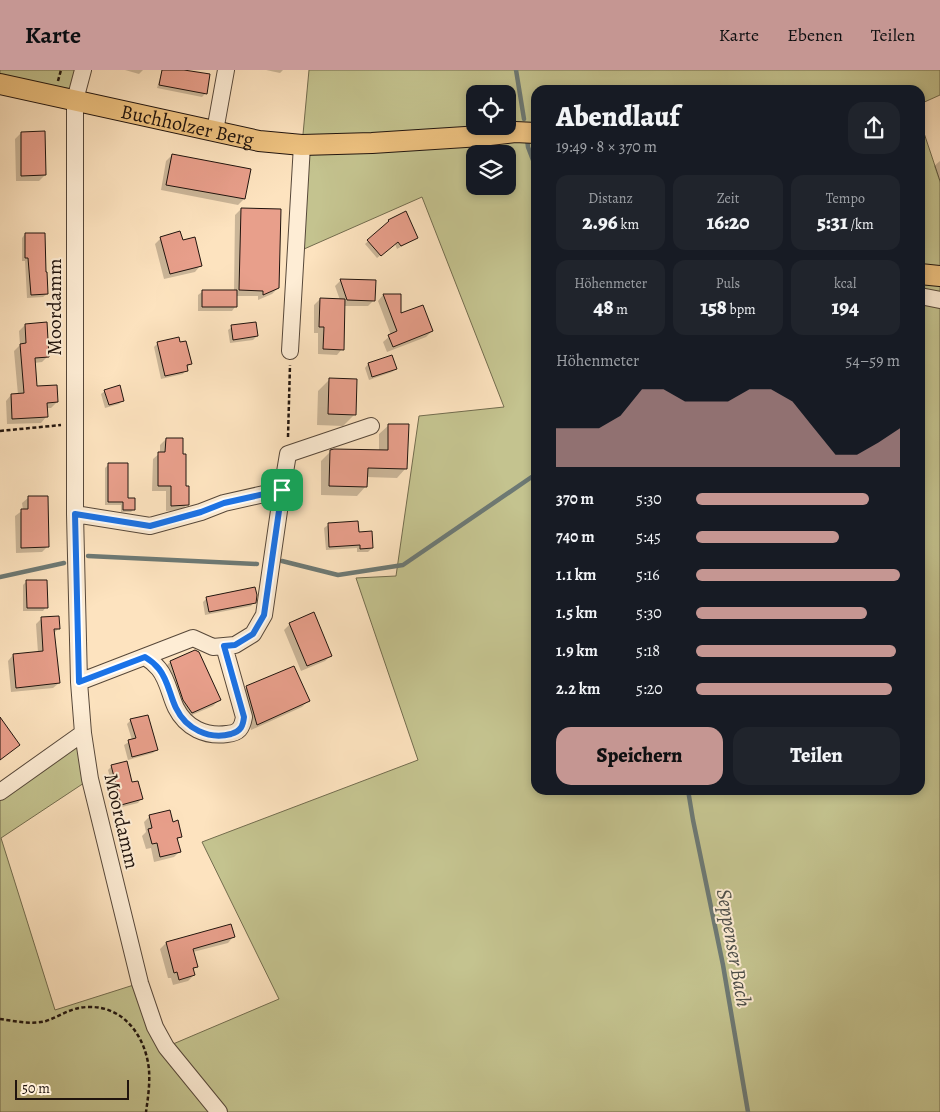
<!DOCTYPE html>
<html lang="de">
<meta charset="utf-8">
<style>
body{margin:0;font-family:Alegreya,serif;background:#20242c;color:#f1f3f6;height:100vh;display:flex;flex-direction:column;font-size:19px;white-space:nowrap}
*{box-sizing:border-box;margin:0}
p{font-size:16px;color:#9ea1a6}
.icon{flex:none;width:28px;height:28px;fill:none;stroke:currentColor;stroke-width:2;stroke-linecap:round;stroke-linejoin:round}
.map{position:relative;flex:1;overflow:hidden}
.details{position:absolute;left:531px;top:15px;width:394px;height:710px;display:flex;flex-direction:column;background:#171b24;border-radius:15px;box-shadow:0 2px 8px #0003}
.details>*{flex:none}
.fabs{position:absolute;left:466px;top:15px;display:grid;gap:10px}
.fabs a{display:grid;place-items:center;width:50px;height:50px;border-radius:10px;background:#171b24;box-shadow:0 2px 8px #0003;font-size:25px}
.scale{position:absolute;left:15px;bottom:12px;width:114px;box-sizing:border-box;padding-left:5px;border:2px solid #20140e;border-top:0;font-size:14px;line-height:18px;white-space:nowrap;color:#20140e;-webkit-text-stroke:4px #feedd5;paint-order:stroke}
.pin{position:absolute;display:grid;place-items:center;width:42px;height:42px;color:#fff;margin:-21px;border-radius:10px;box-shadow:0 2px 8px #0006}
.round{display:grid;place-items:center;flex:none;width:52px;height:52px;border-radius:15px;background:#20242c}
.overview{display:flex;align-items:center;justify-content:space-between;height:85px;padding:0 25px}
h1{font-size:28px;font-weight:800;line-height:38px}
.figures{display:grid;grid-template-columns:repeat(3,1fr);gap:8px;height:85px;padding:5px 25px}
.figures div{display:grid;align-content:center;border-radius:12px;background:#20242c;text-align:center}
.figures b{font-size:21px;font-weight:800}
.figures small{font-size:14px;font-weight:400}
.figures p{font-size:14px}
.chart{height:140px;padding:10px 25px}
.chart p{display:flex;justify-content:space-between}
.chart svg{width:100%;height:90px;margin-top:5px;fill:#c59692;opacity:.7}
.action{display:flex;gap:10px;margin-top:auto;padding:10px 25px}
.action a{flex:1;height:58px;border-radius:15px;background:#c59692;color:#111;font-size:20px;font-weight:800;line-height:58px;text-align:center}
.action a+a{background:#20242c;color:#f1f3f6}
ul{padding:0 25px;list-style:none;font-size:16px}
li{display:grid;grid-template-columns:80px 60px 1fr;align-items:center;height:38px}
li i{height:12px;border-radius:6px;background:#c59692}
header{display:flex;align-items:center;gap:30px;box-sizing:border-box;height:70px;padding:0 25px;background:#c59692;color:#111}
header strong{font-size:24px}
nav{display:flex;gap:28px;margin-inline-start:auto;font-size:18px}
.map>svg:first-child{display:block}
.green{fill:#c4c38f;stroke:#726c4e;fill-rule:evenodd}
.shadow{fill:#0003}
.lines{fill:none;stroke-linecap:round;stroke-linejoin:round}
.stream{stroke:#6d7974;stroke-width:4.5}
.building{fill:#e89f8b;stroke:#20140e}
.minor-casing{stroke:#57483a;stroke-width:18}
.major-casing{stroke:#20140e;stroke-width:22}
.path{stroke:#20140e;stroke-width:2.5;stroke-dasharray:4 2.5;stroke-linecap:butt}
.minor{stroke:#feedd5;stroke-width:16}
.major{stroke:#eec280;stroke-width:20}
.route-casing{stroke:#fff;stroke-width:10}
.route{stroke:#1a73e8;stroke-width:6}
.labels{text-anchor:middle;stroke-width:4;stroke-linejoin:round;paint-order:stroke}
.street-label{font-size:20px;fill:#20140e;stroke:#feedd5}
.water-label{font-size:21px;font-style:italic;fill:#4d4f4a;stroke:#feedd5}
</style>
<header>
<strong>Karte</strong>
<nav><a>Karte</a><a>Ebenen</a><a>Teilen</a></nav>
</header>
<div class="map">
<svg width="940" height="1042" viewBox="0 0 940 1042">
<rect width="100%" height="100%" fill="#fde3bf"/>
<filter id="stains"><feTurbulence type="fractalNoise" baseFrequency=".004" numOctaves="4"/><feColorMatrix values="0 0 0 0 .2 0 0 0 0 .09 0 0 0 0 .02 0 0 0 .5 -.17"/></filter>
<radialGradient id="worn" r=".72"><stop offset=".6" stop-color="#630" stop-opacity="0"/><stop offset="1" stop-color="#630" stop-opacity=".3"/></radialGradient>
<!-- green -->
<path class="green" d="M0,0H83L75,30L0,14Z
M309,0H940V25L920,34V20H536V720H920V51L940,111V1042H0V722L83,663L90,709L1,768L55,940L140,913L166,977L279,929L202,772L418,690L356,508L396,506L419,346L504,337L422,127L295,183L302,75ZM475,24H508V56H475ZM475,84H508V116H475Z"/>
<!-- shadow -->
<path class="shadow" d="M125,0H143L139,4Z
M162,0H170L206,23L202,27L157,18Z
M266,0H283L280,3Z
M21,63L45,105L39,111H16L15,69Z
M172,85L244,129L238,135L161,120L166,91Z
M940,91V113L934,96Z
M241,139L278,218L272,224L258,230V226H235V237L232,241H198V225L202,222H234L235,145Z
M389,151L417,168L397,179L395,174L377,188L365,174L386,155V154Z
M25,164L44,203L47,224L43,227L27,228L25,191H22V168Z
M161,168L182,172L200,196L195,202L164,209L155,174Z
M341,210L374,230L368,236H344L342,279L337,285L318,284V263H314V235L320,229L340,230L335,216Z
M383,225L400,226L399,245L432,261L426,267L387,282L383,272L391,265L378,231Z
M25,255L48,286L42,292L34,293L36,318L57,332L51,338H46V347L41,353L7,354L6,331L11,325H18L14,281L20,275L19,261Z
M232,257L257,266L253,270L230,273L228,260Z
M158,273L190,294L183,304L161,309L154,277Z
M391,286L396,299L392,302L369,310L365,298L368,294Z
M330,309L355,344L343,356L317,355L318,321Z
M105,321L123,330L119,334L105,338L101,324Z
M389,355L406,398L397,408L366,407V416L357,426L321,425V391L331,381H379V364Z
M166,369L181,385L187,434L182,440L166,441V421H152L153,389L160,383V375Z
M108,395L134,439L131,442H121V435H105V398Z
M28,428L48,476L42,482L16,483L15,446L23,440L22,433Z
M357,452L358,463L372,478L368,482H357V478L326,480L324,458L328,455Z
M27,511L46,537L43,541H23V515Z
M206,529L254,532L251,536L205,545L203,532Z
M41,549L59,558L53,564L59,613L53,618L11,622L8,591L13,585L38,583L36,554Z
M290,554L331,585L325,591L301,601L284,560Z
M170,592L219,630L213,636L185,648L164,598Z
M246,618L308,631L302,637L251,660L241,623Z
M131,650L156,680L153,683L128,690L124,675L132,670L127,654Z
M112,696L131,714L141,729L138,733L118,738L108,700Z
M150,746L172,753L181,766L177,770L180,781L174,787L154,792L151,778L146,779L142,766L146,762L144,752Z
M233,867L228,873L193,882L197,896L192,901L194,905L188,911L173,915L171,908H168L160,879L166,873Z"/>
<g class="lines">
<!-- stream -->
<path class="stream" d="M516,0L524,49
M527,69L528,77L536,98
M88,486L257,494
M282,491L338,505L403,495L536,404
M0,507L64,493
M688,720L693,750L723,895L748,1042"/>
</g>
<!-- building -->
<path class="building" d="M162,0H184L210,4L207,24L159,15Z
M45,61L46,105L21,106V62Z
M172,84L251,99L245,129L166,115Z
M241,138L281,139L279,218L263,225V221L239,220Z
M406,141L418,168L401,176L398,172L381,186L367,170L389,151L388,150Z
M180,161L183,170L195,167L202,196L170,204L160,167Z
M25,163H45L46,202H47L48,224L31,225L28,188H25Z
M340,209L376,210L375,231L347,230Z
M202,220H237V237H202Z
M383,224H401V243L423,235L433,261L393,277L388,265L397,261Z
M320,228L345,229L344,280L323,279L324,257H319Z
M47,252L49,287L35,288L37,316L57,315L58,332L47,333L48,347L12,349L11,324L24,323L20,274L26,273L25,254Z
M256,252L258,266L233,270L231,255Z
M179,267L180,272L186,271L192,294L187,295L188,301L165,306L157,272Z
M392,285L397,299L372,307L368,293Z
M329,308L357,309L356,345L328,344Z
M120,315L124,331L109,335L104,320Z
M388,354H409L407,399L368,398L367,417L329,416L330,380L334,379L388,380Z
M166,368H183V384H186V416H189V435L171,436V416H158V382H165Z
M108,393H128V428H135V440H123V432H108Z
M28,426H48L49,477L21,478V439H28Z
M358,451L359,462L372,461L373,478L360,479V475L329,477L328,453Z
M26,510H47L48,538H27Z
M255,517L257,525L256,533L209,542L206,527Z
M314,542L332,586L307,596L289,553Z
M59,546L60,559H54L60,613L16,618L13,584L43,581L41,547Z
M195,580L199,582L221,630L192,643L183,630L170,591Z
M294,596L310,631L257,655L246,616Z
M148,645L158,680L132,687L128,670L136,668L130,649Z
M0,647L20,675L0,690Z
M127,691L132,712L138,711L143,729L121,735L111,695Z
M170,740L173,752L178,750L182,767L177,768L181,782L160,787L157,773L152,774L148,759L152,758L149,745Z
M231,854L235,867L193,879L198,897L193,898L195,905L179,910L177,902L174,903L166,872Z"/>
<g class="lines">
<!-- minor casing -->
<g class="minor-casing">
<path id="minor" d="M83,0L75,30V444L79,612L83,663L90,709L140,913L155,957L166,977L219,1042
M215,61L226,0
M920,226L940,230
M290,281L302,75
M75,444L150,456L201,442L224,433L282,420L288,384L371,356
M145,587C150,590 155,594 159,599C168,610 170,626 176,638C186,658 206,667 227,664C239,663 242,658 244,647L224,576
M79,612L193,568L213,577L235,575L253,564L264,545L282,420
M0,722L83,663"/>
</g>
<!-- major casing -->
<g class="major-casing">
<g id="major">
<path id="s1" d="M0,14L259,71L302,75L372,73L481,66L515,62L536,63"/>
<path d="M920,204L940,206"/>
</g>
</g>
<!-- path -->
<path class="path" d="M58,11L61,0
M0,361L61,355
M288,367L290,295
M0,949C14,951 32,955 46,951C61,946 71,937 89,937C124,936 146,967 149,1000C150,1014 148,1028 146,1042"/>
<!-- minor -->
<use href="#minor" class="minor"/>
<!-- major -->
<use href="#major" class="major"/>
</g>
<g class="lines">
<!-- route casing -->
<g class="route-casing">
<path id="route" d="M282,420L264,545L253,564L235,575L224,576L244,647C243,656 241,661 231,664C209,670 186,659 176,638C170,626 168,610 159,599C155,594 150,590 145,587L79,612L75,444L150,456L201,442L224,433Z"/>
</g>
<!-- route -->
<use href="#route" class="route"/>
</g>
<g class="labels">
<!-- street labels -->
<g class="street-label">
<text dy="7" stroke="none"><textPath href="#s1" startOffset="192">Buchholzer Berg</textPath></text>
<text transform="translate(54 237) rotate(-90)" y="7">Moordamm</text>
<text transform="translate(122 751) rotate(77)" y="7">Moordamm</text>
</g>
<!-- water labels -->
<g class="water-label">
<text transform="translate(734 878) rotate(80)" y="7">Seppenser Bach</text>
</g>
</g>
<rect width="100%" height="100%" filter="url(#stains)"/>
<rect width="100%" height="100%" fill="url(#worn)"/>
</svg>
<div class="fabs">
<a><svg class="icon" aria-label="locate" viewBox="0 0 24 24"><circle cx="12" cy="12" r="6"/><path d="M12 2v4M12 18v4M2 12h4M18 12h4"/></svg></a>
<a><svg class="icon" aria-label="layers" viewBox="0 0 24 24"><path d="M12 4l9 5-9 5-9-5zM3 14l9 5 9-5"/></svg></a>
</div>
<div class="scale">50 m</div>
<div class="pin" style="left:282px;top:420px;background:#1e9e55"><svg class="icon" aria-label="arrive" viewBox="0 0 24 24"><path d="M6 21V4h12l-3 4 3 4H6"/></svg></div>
<section class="details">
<div class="overview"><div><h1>Abendlauf</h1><p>19:49 · 8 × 370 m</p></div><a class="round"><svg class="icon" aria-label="share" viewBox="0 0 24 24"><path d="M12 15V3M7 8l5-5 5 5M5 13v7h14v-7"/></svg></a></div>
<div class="figures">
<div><p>Distanz</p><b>2.96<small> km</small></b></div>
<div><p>Zeit</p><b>16:20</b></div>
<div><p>Tempo</p><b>5:31<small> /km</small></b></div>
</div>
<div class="figures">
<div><p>Höhenmeter</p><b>48<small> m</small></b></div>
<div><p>Puls</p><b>158<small> bpm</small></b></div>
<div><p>kcal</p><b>194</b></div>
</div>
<div class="chart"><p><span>Höhenmeter</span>54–59 m</p>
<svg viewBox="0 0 160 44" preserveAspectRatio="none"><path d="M0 44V25L10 25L20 25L30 19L40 6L50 6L60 12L70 12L80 12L90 6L100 6L110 12L120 25L130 38L140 38L150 32L160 25V44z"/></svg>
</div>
<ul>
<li><b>370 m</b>5:30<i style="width:85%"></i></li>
<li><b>740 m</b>5:45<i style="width:70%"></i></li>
<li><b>1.1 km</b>5:16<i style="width:100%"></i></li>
<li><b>1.5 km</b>5:30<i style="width:84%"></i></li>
<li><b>1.9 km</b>5:18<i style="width:98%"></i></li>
<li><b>2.2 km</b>5:20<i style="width:96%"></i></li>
</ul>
<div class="action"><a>Speichern</a><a>Teilen</a></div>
</section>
</div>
